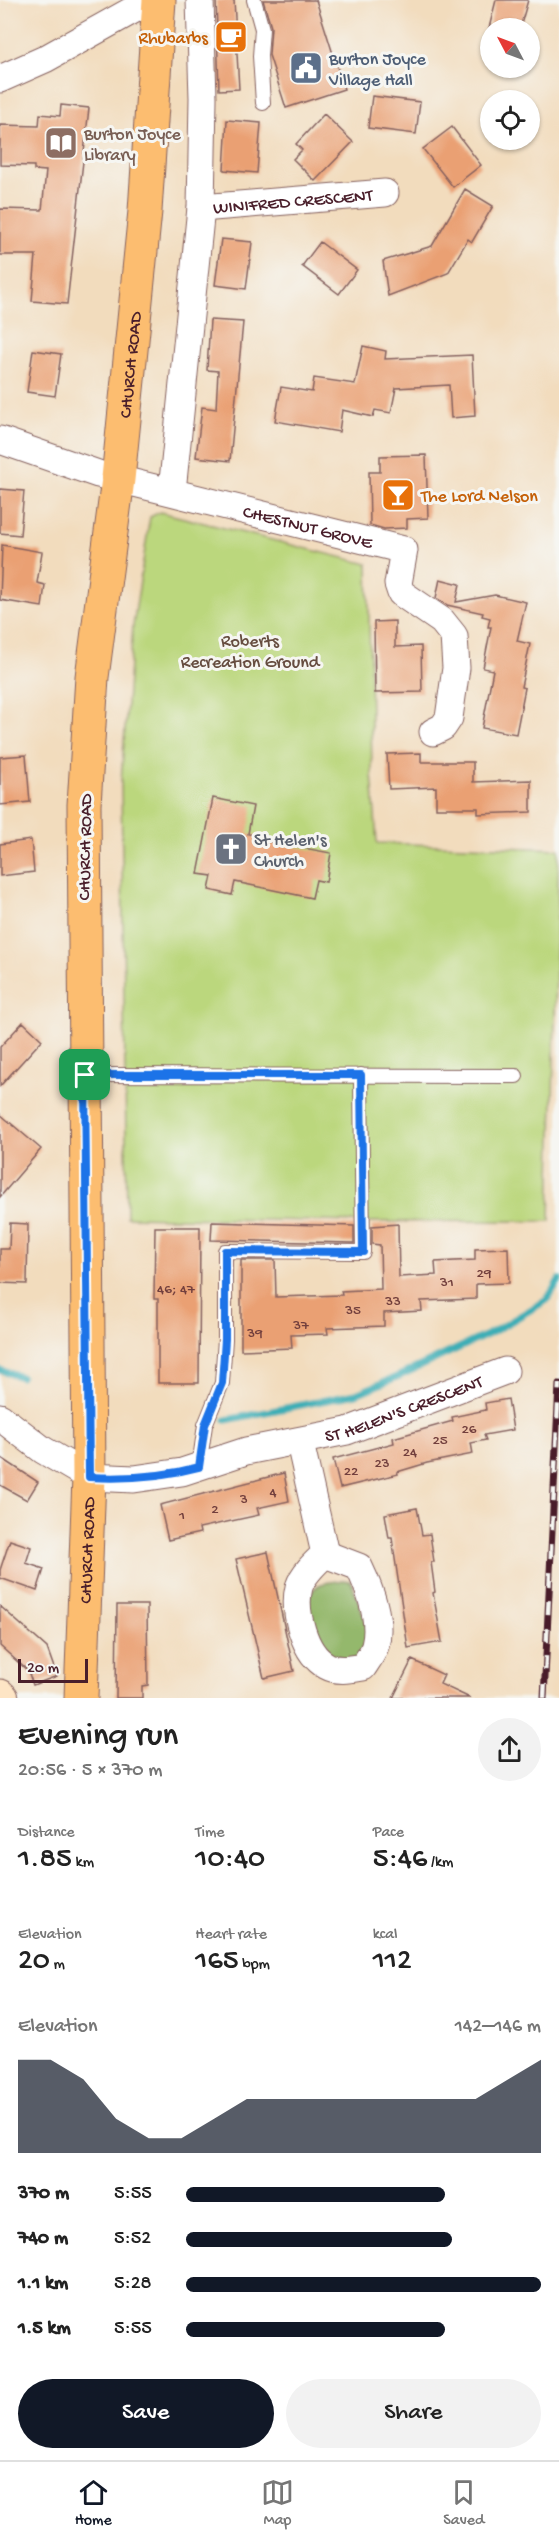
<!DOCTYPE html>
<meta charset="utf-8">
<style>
body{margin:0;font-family:"Gochi Hand",sans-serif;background:#f2f2f2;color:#222;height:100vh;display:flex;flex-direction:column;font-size:22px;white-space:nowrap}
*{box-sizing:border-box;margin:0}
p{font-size:20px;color:#767676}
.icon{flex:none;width:33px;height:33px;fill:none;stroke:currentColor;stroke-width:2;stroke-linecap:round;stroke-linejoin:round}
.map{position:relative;height:1698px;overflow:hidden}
.drawer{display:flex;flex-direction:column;background:#fff;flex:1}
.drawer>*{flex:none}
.needle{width:39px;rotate:311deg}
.controls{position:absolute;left:480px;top:18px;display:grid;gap:12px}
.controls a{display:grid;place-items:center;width:60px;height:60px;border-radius:50%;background:#fff;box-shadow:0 2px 4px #0004;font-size:30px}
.scale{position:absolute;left:18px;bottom:15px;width:70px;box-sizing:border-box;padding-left:6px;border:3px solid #4a1f2b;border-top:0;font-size:16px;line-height:21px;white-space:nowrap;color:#4a1f2b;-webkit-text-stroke:4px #f6f6f2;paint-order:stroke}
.pin{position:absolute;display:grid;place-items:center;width:51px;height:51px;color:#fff;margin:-26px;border-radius:12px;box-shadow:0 3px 9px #0006}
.round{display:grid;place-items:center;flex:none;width:63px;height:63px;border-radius:32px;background:#f2f2f2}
.overview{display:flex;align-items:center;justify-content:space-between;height:102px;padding:0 18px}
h1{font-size:33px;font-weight:600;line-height:45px}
.figures{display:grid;grid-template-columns:repeat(3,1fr);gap:9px;height:102px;padding:6px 18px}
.figures div{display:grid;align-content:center}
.figures b{font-size:30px;font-weight:600}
.figures small{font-size:16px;font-weight:400}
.figures p{font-size:16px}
.chart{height:168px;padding:12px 18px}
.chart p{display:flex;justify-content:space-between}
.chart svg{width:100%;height:108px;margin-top:6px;fill:#111827;opacity:.7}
.action{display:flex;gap:12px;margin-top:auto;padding:12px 18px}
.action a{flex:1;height:69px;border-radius:36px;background:#111827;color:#fff;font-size:24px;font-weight:600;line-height:69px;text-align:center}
.action a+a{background:#f2f2f2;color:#222}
ul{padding:0 18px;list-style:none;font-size:20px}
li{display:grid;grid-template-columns:96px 72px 1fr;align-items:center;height:45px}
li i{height:15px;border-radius:8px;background:#111827}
.dock{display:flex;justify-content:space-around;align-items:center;height:84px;border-top:2px solid #e0e0e0;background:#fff;font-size:16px;color:#767676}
.dock a{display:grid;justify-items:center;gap:3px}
.dock .active{color:#111827}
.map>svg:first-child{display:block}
.green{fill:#bbd77d;stroke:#827b54;stroke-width:1.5}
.forest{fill:#94b86c;stroke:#6f6c4c;stroke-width:1.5}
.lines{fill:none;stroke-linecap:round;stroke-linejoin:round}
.stream{stroke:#3daeb6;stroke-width:7}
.building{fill:#eaa073}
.lane-casing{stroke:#85615e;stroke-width:16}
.street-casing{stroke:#85615e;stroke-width:29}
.secondary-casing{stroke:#85615e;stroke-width:35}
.primary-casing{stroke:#85615e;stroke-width:35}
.lane{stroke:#fff;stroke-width:14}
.street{stroke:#fff;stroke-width:27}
.secondary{stroke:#fee5c5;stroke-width:33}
.primary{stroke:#fcbd6f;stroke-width:33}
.rail-casing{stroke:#4a1f2b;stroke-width:7}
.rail{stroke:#f6f6f2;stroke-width:4.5;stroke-dasharray:14;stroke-linecap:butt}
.route-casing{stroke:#fff;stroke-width:12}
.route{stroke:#1a73e8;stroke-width:8}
.labels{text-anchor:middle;stroke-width:6;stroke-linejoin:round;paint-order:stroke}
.number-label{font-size:15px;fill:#723f3d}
.food-label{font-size:18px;fill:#c56008;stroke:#f6f6f2;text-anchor:end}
.service-label{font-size:18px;fill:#4e5e75;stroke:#f6f6f2;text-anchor:start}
.education-label{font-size:18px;fill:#785e54;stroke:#f6f6f2;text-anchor:start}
.street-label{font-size:18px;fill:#4a1f2b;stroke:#f6f6f2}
.park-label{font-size:18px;fill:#664d40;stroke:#f6f6f2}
.worship-label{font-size:18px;fill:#5b616d;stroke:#f6f6f2;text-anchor:start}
</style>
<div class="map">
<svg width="559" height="1698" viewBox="0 0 559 1698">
<rect width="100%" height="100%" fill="#f6f6f2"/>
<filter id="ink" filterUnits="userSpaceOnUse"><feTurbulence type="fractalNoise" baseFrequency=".0167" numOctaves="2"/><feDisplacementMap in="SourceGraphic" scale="12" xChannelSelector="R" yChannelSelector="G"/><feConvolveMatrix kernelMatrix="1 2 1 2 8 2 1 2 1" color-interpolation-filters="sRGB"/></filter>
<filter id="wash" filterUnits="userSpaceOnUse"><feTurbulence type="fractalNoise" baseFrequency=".008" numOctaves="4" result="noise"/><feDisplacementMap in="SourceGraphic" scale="24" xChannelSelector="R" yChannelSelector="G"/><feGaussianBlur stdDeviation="1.35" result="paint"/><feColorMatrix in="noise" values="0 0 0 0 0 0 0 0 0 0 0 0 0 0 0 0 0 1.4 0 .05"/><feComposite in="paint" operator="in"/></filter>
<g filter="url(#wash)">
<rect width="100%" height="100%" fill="#f2dcbd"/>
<!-- green -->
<path class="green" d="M160,512L368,564L372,773L377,843L559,849L550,1221L362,1222L127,1217L121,781L133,626L150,517Z"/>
<!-- forest -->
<path class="forest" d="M342,1580L351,1581L370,1633L357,1658L334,1662C321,1647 293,1601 319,1585C324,1582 335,1582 342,1580Z"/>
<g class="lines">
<!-- stream -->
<path class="stream" d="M0,1370L21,1377
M226,1420L356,1394L399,1376L491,1333L547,1300L559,1280"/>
</g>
<g id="blocks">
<!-- building -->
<path class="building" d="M216,0H234L239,89L219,90Z
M263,0H316L344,89L286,108L269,55L271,27Z
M496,0H528L520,28H489Z
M372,96L420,102L416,134L368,128Z
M61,105L89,108L67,304L32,301L36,255H0V209L42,210L46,171L34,170V166L0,165V125L39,126L40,114L60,116Z
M324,114L353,142L315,181L293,159L302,150L296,144Z
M227,120L261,123L257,173L224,170Z
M452,127L481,165L453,187L423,149Z
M465,189L493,206L472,242L468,239L448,273L388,296L383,261L432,246Z
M221,239L252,242L246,289L215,285Z
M320,242L357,270L339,294L302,266Z
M210,320L243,322L230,461L196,457L202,407L216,409L218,371L207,370Z
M363,346L386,351L385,359L472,355L475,416L451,418L449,385L396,388L391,413L375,410L373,417L342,410L339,432L275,421L281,387L312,392L314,378L355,384Z
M33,350L61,354L55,396L27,392Z
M426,455L428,518L407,519V528L384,529L370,525L369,472H380V456Z
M0,489L24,491L20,535L0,533Z
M2,545L42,552L37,583L45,585L42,607L0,600Z
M440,579L460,584L456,602L495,595L526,602L517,641L530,644L521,687L525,688L516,734L482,728L493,670L483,668L491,627H488L490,618L482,616L483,613L447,605L436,598Z
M395,621V647L421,646L422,692L375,693L374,622Z
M421,753V762H473V782L531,780V812L478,814V808H436V787L389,789L387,754Z
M26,755L30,802L0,805V757Z
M213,798L253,806L248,834L261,836L260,840L331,853L326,882L316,880L312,898L235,882L232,895L209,890L212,876L198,874Z
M31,840L34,872L0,876V844Z
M23,1022L42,1040L0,1086V1047Z
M0,1114L41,1149L0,1197Z
M212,1222L354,1226V1243L211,1240Z
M10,1223L28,1224L27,1284L0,1283V1249H9Z
M398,1224L399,1277L436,1275L435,1262L475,1260V1249L508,1248L509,1283L476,1284V1299L421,1301L422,1311L384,1313V1326L327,1328L328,1334L291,1335L292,1348L241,1350V1260H275L276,1297L342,1295L341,1291L381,1289L380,1245L372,1244V1226Z
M155,1227H200L199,1383H158V1299H154Z
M508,1399L513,1430L484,1435L486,1440L471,1443L473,1454L427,1463L397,1472L398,1474L340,1488L333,1459L394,1443L393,1438L453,1421L452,1417L486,1410L485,1403Z
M0,1457L38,1482L27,1500L0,1485Z
M284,1473L289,1501L257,1508L259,1515L199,1528L200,1533L168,1540L160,1505Z
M417,1508L422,1535L430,1534L434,1562H431L435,1592L433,1593L442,1642L408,1648L392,1538H389L385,1514Z
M10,1540L31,1547L26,1563L44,1569L37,1591L0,1578V1570Z
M268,1552L294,1671L264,1678L236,1559Z
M117,1605H147L148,1685L142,1686V1698H116Z
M0,1606L47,1648L57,1676L33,1685L28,1671L0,1646Z
M412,1660L444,1675L440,1684L470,1698H393Z"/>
</g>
</g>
<g filter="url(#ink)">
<use href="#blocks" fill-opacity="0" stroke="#85615e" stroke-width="1.5"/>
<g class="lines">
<!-- lane casing -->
<g class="lane-casing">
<path id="lane" d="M254,0L262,29L260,56L263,103
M85,1075L516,1076
M199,1467L205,1425L222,1383L225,1339V1251L363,1252L361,1075"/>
</g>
<!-- street casing -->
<g class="street-casing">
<g id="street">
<path d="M0,79L45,59L151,0"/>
<path id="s1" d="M201,208L385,193"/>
<path id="s2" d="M0,440L98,474L404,550L398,584L401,593L442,621L454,636L456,668L449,718L443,727L433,732"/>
<path d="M172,491L201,208L203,98L200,0"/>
<path id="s3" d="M0,1417L43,1450L89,1477L134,1479L182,1472L246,1451L347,1431L505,1371"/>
<path d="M300,1443L325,1554L359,1567C370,1590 382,1620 375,1646C373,1653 367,1661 363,1667C351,1669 338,1672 327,1666C304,1654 293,1611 299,1587C303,1574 315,1563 325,1554"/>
</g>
</g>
<!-- secondary casing -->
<g class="secondary-casing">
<path id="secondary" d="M0,1696L2,1698"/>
</g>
<!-- primary casing -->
<g class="primary-casing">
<g id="primary">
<path id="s4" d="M81,1698L89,1477L84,805L92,677L118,479L145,211L159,0"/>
</g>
</g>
<!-- lane -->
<use href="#lane" class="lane"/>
<!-- street -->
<use href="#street" class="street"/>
<!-- secondary -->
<use href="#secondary" class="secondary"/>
<!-- primary -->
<use href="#primary" class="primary"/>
<!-- rail casing -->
<g class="rail-casing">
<path id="rail" d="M544,1698L559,1384"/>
</g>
<!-- rail -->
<use href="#rail" class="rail"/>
</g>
</g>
<g class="lines" filter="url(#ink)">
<!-- route casing -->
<g class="route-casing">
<path id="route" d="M85,1075H361L363,1252L225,1251V1339L222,1383L205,1425L199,1467C162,1477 127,1479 89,1477Z"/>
</g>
<!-- route -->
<use href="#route" class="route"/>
</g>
<!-- icons -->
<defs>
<g id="cafe-square" transform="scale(1.725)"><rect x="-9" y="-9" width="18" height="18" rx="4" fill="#e8710a" stroke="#f6f6f2"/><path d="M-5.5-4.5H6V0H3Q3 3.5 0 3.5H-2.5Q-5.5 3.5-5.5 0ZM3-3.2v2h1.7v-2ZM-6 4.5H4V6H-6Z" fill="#fff"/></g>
<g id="civic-square" transform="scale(1.725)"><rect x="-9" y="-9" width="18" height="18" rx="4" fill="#5c6f8a" stroke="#f6f6f2"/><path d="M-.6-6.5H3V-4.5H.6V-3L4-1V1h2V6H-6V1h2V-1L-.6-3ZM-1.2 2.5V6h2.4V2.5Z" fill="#fff"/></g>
<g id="library-square" transform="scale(1.725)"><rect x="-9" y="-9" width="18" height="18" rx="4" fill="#8d6e63" stroke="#f6f6f2"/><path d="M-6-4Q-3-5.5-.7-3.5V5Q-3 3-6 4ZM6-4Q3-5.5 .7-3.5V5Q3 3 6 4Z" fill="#fff"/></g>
<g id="bar-square" transform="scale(1.725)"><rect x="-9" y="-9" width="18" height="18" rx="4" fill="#e8710a" stroke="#f6f6f2"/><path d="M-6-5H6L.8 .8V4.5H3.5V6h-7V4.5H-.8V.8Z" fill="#fff"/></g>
<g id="church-square" transform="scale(1.725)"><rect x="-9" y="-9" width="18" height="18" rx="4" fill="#6b7280" stroke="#f6f6f2"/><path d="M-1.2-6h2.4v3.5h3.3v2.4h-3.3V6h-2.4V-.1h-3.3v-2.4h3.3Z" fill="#fff"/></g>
</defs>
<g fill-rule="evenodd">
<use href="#cafe-square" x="231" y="37"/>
<use href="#civic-square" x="306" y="68"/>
<use href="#library-square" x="61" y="143"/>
<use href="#bar-square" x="398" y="495"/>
<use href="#church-square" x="231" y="849"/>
</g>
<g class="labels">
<!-- number labels -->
<g class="number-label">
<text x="484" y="1277">29</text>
<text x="447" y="1286">31</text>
<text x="176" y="1293">46; 47</text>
<text x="393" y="1305">33</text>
<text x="353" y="1314">35</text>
<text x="301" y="1329">37</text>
<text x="255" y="1337">39</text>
<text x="469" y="1433">26</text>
<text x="440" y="1444">25</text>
<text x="410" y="1456">24</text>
<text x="382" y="1467">23</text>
<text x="351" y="1475">22</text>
<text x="273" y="1496">4</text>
<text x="244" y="1503">3</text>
<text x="215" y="1513">2</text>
<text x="182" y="1519">1</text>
</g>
<!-- food labels -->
<g class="food-label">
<text x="208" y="43">Rhubarbs</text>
<text x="421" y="501" text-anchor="start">The Lord Nelson</text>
</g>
<!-- service labels -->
<g class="service-label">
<text x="329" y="64">Burton Joyce<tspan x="329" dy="21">Village Hall</tspan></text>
</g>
<!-- education labels -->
<g class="education-label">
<text x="84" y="139">Burton Joyce<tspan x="84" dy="21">Library</tspan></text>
</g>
<!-- street labels -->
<g class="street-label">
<text dy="6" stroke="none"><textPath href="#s1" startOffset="92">WINIFRED CRESCENT</textPath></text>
<text dy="6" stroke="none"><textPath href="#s4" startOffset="1336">CHURCH ROAD</textPath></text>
<text dy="6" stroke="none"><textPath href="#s2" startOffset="320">CHESTNUT GROVE</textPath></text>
<text transform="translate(84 847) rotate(-89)" y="6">CHURCH ROAD</text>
<text dy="6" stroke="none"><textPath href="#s3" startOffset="432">ST HELEN'S CRESCENT</textPath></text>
<text dy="6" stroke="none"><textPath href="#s4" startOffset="148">CHURCH ROAD</textPath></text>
</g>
<!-- park labels -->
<g class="park-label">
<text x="250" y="646">Roberts<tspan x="250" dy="21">Recreation Ground</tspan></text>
</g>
<!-- worship labels -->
<g class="worship-label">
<text x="254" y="845">St Helen's<tspan x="254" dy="21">Church</tspan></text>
</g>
</g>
</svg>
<div class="controls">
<a><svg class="needle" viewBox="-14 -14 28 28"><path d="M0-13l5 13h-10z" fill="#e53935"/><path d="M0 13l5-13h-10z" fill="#767676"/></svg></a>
<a><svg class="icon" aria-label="locate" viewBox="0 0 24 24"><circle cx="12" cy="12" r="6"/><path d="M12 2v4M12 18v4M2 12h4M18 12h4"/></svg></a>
</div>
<div class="scale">20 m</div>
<div class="pin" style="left:85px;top:1075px;background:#1e9e55"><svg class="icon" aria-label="arrive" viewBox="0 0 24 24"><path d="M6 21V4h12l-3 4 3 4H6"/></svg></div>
</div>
<section class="drawer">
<div class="overview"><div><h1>Evening run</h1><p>20:56 · 5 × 370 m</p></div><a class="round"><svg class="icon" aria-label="share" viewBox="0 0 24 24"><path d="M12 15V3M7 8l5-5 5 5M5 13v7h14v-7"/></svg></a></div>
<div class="figures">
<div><p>Distance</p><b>1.85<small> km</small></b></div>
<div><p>Time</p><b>10:40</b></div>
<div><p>Pace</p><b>5:46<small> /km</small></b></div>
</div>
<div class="figures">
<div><p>Elevation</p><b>20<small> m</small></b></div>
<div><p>Heart rate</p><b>165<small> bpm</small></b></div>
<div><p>kcal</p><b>112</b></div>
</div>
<div class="chart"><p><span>Elevation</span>142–146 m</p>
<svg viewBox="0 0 160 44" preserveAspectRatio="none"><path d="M0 44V6L10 6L20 14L30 30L40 38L50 38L60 30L70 22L80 22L90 22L100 22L110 22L120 22L130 22L140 22L150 14L160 6V44z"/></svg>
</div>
<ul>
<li><b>370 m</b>5:55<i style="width:73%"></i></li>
<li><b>740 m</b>5:52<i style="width:75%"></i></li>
<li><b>1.1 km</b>5:28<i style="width:100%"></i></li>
<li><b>1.5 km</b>5:55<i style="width:73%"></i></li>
</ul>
<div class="action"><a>Save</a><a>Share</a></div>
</section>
<nav class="dock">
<a class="active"><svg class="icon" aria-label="home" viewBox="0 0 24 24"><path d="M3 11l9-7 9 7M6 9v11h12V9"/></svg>Home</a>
<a><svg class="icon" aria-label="map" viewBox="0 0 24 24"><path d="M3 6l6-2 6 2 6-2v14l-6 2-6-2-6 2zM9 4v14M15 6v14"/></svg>Map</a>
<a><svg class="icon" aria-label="saved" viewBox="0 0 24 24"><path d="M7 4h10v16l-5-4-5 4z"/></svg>Saved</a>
</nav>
